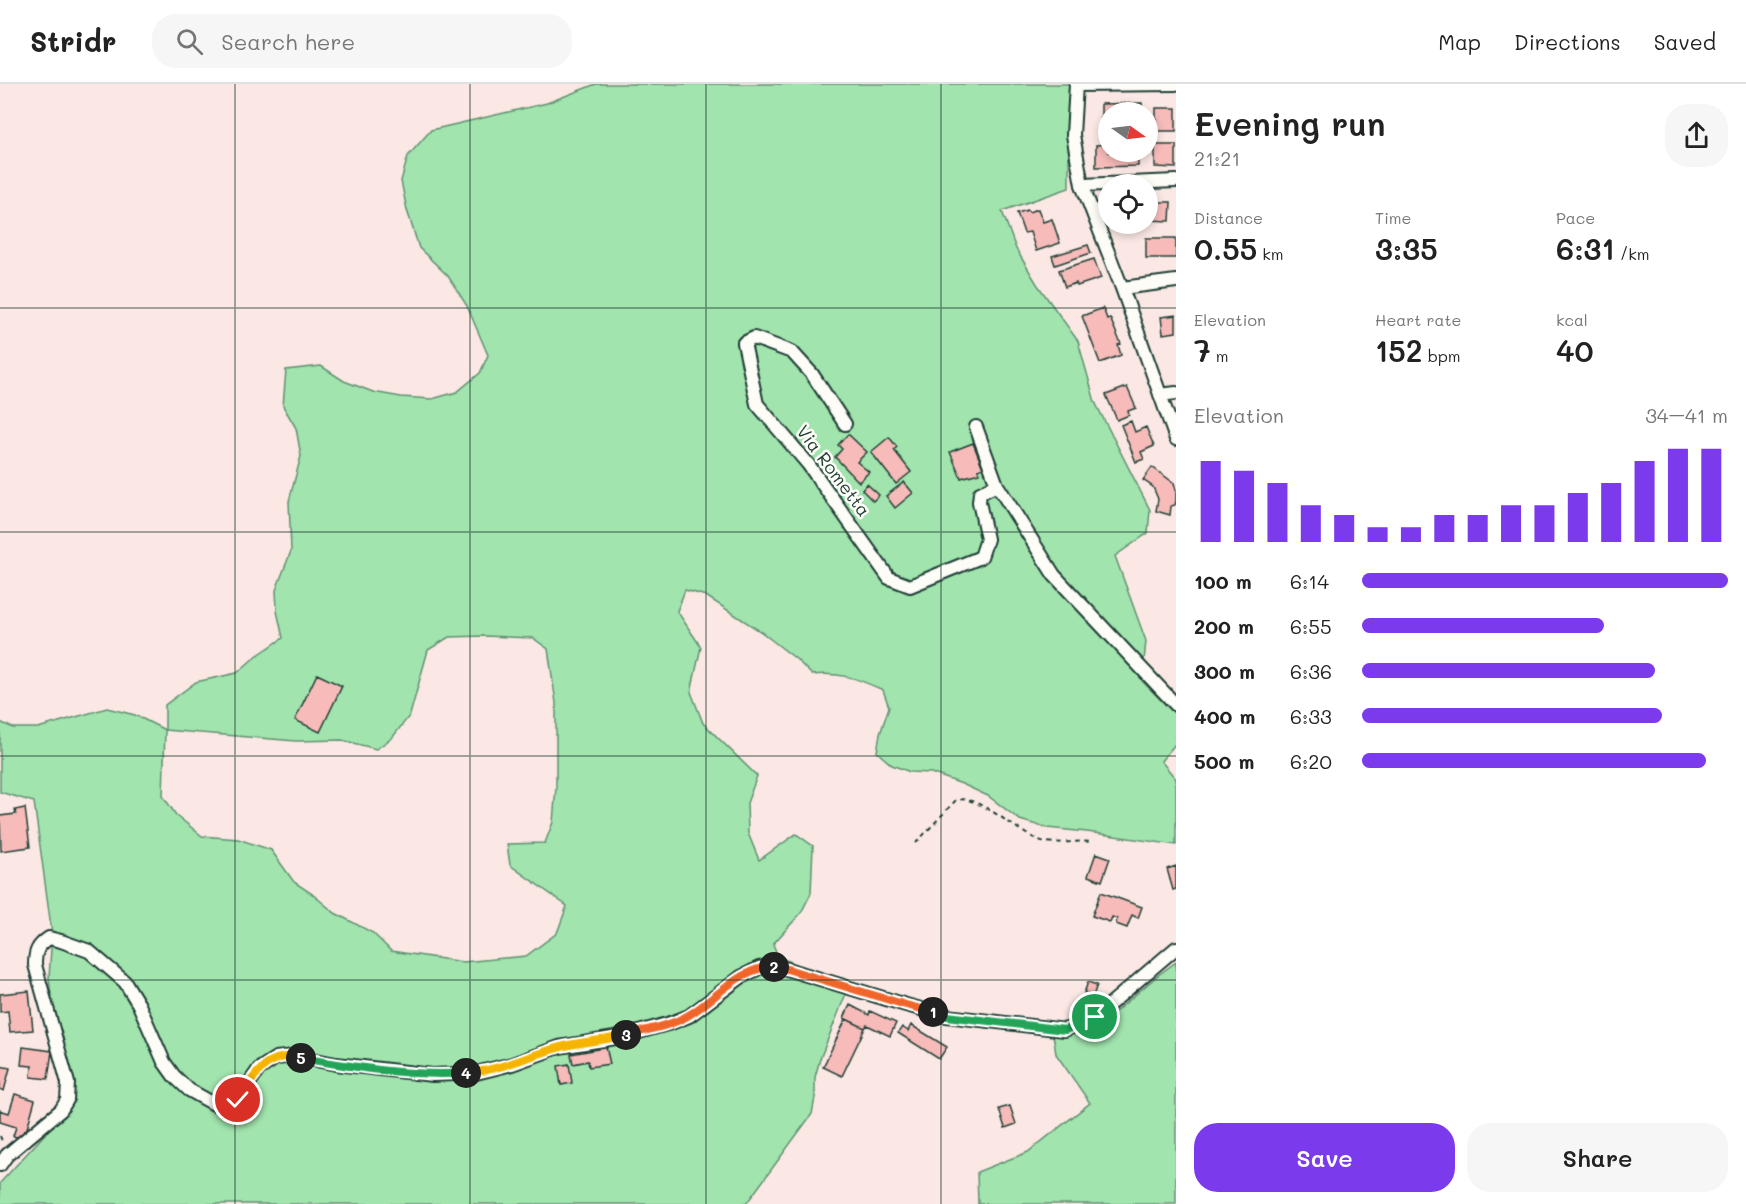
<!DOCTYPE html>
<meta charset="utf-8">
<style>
body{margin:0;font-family:Mali,sans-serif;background:#f6f6f6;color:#222;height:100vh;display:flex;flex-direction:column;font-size:22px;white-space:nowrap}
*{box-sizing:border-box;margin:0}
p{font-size:20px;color:#767676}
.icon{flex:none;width:33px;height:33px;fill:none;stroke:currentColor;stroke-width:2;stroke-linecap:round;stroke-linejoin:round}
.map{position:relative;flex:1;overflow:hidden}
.side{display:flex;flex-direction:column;background:#fff;width:570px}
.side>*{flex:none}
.needle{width:39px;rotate:104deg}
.controls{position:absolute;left:1098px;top:18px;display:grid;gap:12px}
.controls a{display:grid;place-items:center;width:60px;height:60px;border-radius:50%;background:#fff;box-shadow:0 3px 9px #0003;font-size:30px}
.pin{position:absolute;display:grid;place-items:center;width:51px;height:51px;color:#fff;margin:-26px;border:3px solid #fff;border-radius:50%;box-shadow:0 2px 6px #0007}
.km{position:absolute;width:30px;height:30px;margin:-15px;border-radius:50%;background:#222;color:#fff;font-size:16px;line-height:30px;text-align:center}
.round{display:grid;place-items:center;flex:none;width:63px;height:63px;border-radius:24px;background:#f6f6f6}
.headline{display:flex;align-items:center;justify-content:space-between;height:102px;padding:0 18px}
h1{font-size:33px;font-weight:600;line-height:45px}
.metrics{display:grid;grid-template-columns:repeat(3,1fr);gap:9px;height:102px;padding:6px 18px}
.metrics div{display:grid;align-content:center}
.metrics b{font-size:30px;font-weight:600}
.metrics small{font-size:16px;font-weight:400}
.metrics p{font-size:16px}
.chart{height:168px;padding:12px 18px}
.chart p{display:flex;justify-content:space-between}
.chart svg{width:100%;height:108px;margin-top:6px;stroke:#7c3aed;stroke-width:6}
.primary-button{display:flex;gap:12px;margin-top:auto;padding:12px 18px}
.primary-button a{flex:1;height:69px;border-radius:24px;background:#7c3aed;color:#fff;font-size:24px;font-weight:600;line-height:69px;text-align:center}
.primary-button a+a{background:#f6f6f6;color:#222}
ul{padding:0 18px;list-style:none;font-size:20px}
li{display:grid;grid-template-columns:96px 72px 1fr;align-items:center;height:45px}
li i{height:15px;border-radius:8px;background:#7c3aed}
header{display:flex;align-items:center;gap:36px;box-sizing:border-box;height:84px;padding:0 30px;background:#fff;border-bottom:2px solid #e0e0e0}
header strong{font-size:28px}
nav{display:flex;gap:33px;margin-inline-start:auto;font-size:21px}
.search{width:420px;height:54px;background:#f6f6f6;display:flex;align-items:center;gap:15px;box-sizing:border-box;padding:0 21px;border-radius:24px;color:#767676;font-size:22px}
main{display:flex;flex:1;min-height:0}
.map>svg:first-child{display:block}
.green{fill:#a1e4ae;stroke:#609071;stroke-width:1.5;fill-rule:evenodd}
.building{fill:#f7bbb9;stroke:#1f3d34;stroke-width:1.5}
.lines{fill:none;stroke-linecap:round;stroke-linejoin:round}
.street-casing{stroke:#1f3d34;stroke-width:16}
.path{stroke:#1f3d34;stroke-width:2;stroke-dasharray:4.5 4.5;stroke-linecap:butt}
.street{stroke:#fdfcf7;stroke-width:12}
.split-1-casing{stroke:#fff;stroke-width:12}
.split-2-casing{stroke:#fff;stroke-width:12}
.split-3-casing{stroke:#fff;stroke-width:12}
.split-4-casing{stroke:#fff;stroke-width:12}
.split-5-casing{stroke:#fff;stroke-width:12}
.split-6-casing{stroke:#fff;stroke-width:12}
.split-1{stroke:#22a559;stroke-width:8}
.split-2{stroke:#f0652b;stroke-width:8}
.split-3{stroke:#f0652b;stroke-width:8}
.split-4{stroke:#f5b400;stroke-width:8}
.split-5{stroke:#22a559;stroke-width:8}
.split-6{stroke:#f5b400;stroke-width:8}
.grid{fill:none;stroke:#1f3d34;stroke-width:1.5;stroke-opacity:0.55}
.labels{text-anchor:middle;stroke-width:5;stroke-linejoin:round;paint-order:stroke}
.street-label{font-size:18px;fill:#1f3d34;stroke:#fdfcf7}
</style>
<header>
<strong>Stridr</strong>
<div class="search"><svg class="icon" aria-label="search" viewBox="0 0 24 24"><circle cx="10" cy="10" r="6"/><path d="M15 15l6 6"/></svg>Search here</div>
<nav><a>Map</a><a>Directions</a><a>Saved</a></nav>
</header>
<main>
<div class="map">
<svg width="1176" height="1120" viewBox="0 0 1176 1120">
<rect width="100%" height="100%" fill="#fbe8e4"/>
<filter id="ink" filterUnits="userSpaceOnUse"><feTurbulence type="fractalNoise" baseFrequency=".0167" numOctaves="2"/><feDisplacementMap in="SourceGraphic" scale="12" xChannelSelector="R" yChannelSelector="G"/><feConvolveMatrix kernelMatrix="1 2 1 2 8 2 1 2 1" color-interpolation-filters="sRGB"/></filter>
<g filter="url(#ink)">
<!-- green -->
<path class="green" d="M596,0H1073L1069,41V104L1002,127L1016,165L1037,200L1078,257L1095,318L1150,426L1148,449L1115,472L1146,557L1142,597L1176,631V659L1161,677L1176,695V761L1087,748L1047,744L1020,736L988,712L962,700L931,689L910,688L892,681L877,668L880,650L889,623L883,606C856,594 841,588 812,591L796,575L760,547L706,512L685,506L677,527L701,563L691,608L703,639L757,692L747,719L748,749L759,776L796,750L813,762L811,809L801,829L773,860L778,873L821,889L849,902L820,975L815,993V1014L812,1030L746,1120H0V1099L65,1028L49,894L52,850L34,718L0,708V638L13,644H38L107,624L135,631L165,646V621L196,598L237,589L255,573L283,554L277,527L276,506L291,467L289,417L301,372L296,344L283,322L286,286L321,282L344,297L373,308L401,313L432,315L457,308L480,289L488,271L467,222L448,192L419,164L407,126L401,97L408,72L431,46L547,19ZM484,552L533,554L548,565L556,619V703L553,738L545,759L507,760L510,781L567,822L557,849L526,872L463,878L391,867L373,849L335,829L311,809L294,798L271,766L238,755L202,752L176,731L163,712L165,646L296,657L342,656L376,665L392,654L410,631L428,566L449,553Z
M1176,878V1120H978L977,1088L1028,1068L1090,1019L1056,970L1052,943L1072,944L1115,928L1157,892Z"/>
<!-- building -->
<path class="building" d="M1142,19V28H1108V39H1101V20Z
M1156,24H1176V47H1156Z
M1108,60V68H1138V82L1096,83V61Z
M1155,61H1176V84L1155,83Z
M1148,118H1171L1170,137L1148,136Z
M1038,125L1043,138L1052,135L1060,159L1036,167L1030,148L1024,149L1017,129L1028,126L1029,128Z
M1146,154H1176V174H1146Z
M1088,161L1091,169L1055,181L1052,172Z
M1094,175L1101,194L1077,202L1076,199L1065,203L1059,186Z
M1103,224L1107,235L1110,234L1121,260L1118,261L1121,271L1100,279L1082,232Z
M1176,231V248L1163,250L1161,233Z
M1127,303L1136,324L1128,327L1129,331L1117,336L1106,311Z
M1131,337L1135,348L1146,343L1154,362L1141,368L1144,375L1136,378L1121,341Z
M848,350L867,368L857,378L869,388L859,398L835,373L842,365L838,361Z
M889,353L897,363L894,366L911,388L896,400L871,368Z
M973,359L983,384L978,386L979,389L961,394L950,368Z
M1152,383L1174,399L1176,406V417L1175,421L1171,422L1170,431L1156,427L1158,415L1153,403L1143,396Z
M904,398L913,409L895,424L886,412Z
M867,400L879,411L873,417L862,406Z
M317,590L342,602L320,648L295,636Z
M25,724L30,763L1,767L0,732L16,730L15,726Z
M1096,769L1110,774L1102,797L1088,792Z
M1176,782V805L1173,806L1167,785Z
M1101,808L1142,823L1138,834L1132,831L1127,844L1116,840L1117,835L1112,833L1110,838L1092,832Z
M1088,898L1097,901L1093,912L1084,909Z
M29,907L33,946L10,948L8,927L0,928V910Z
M850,921L869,931L870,927L896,939L890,952L867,941L865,944L844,934Z
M846,935L865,944L842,992L823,983Z
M911,941L947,963L939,975L898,949L902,943L908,947Z
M605,958L610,980L589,983L588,977L573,980L571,970L599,965L597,959Z
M23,963L52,967L48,995L31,993L32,982L21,981Z
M569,980L572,999L561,1001L558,982Z
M0,982L10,984L4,1007L0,1005Z
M15,1010L35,1016L24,1055L13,1052L16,1043L0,1038V1026L9,1029Z
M1010,1022L1016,1040L1005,1044L999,1025Z"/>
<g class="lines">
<!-- street casing -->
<g class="street-casing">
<path id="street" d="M1076,0L1073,51L1082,101L1122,204L1176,355
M1076,1L1176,0
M1082,101L1176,97
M1122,204L1176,197
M1160,311L1176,309
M845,340L812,290L792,268L754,254L744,259L757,320L808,380L889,494L910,502L981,473L987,455L979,418L980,409L997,401
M976,343L997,401L1054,491L1176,621
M0,1081L7,1071L61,1026L67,1016L68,999L35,881C35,868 37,862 49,854L61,857L89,867L125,898L139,921L164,978L174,992L189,1006L214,1020L226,1021L238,1015L259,985L276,974L295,972L336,980L433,991L476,989L512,980L559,963L621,953L671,939L689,932L741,893L759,884L771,882L787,885L906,921L947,932L1065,946L1095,933L1176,864"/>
</g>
<!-- path -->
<path class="path" d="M916,759L956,716C979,710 1016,748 1039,756C1052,762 1074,756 1090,758
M0,1052L3,1060"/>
<!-- street -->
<use href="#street" class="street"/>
</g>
</g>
<g class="lines" filter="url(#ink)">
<!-- split-1 casing -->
<g class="split-1-casing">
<path id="split-1" d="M933,928L947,932L1065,946L1095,933"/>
</g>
<!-- split-2 casing -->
<g class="split-2-casing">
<path id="split-2" d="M774,883L787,885L906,921L933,928"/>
</g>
<!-- split-3 casing -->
<g class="split-3-casing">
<path id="split-3" d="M626,951C647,946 671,942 689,931C716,915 741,882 774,883"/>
</g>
<!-- split-4 casing -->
<g class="split-4-casing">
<path id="split-4" d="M466,989C499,987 529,971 561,963C583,957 605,957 626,951"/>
</g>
<!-- split-5 casing -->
<g class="split-5-casing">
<path id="split-5" d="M301,974C353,983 413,993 466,989"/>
</g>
<!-- split-6 casing -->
<g class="split-6-casing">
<path id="split-6" d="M238,1016C255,991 267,967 301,974"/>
</g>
<!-- split-1 -->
<use href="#split-1" class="split-1"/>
<!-- split-2 -->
<use href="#split-2" class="split-2"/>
<!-- split-3 -->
<use href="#split-3" class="split-3"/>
<!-- split-4 -->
<use href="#split-4" class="split-4"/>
<!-- split-5 -->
<use href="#split-5" class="split-5"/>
<!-- split-6 -->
<use href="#split-6" class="split-6"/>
</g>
<!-- grid -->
<path class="grid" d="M235,0V1120M470,0V1120M706,0V1120M941,0V1120M0,224H1176M0,448H1176M0,672H1176M0,896H1176"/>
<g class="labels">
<!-- street labels -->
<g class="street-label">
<text transform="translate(833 387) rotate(53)" y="6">Via Rometta</text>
</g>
</g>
</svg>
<div class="controls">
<a><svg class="needle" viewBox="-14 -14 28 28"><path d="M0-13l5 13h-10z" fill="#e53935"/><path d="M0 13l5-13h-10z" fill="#767676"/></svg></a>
<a><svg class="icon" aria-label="locate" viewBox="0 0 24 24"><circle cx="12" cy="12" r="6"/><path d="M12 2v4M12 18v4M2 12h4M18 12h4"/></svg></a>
</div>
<div class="pin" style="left:1095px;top:933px;background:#1e9e55"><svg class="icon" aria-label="arrive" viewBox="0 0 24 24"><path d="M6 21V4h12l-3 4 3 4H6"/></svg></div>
<div class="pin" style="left:238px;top:1016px;background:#d93025"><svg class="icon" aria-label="check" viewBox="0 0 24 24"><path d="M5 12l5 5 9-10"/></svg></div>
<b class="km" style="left:933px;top:928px">1</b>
<b class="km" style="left:774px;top:883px">2</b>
<b class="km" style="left:626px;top:951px">3</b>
<b class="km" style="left:466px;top:989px">4</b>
<b class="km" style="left:301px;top:974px">5</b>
</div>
<section class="side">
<div class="headline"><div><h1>Evening run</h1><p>21:21</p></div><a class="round"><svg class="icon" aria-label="share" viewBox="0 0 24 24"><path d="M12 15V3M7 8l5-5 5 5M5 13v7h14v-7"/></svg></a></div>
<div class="metrics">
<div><p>Distance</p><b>0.55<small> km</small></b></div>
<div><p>Time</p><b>3:35</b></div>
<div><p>Pace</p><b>6:31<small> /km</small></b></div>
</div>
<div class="metrics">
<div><p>Elevation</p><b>7<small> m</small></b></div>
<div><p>Heart rate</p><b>152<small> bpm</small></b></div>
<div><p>kcal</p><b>40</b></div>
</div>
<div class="chart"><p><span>Elevation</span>34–41 m</p>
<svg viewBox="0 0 160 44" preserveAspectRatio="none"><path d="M5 44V11M15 44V15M25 44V20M35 44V29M45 44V33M55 44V38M65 44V38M75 44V33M85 44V33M95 44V29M105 44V29M115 44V24M125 44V20M135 44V11M145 44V6M155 44V6"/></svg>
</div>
<ul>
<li><b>100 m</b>6:14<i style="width:100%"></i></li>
<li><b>200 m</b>6:55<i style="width:66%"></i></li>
<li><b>300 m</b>6:36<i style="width:80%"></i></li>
<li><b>400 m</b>6:33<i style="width:82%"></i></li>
<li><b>500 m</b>6:20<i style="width:94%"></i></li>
</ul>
<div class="primary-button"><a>Save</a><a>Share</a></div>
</section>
</main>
